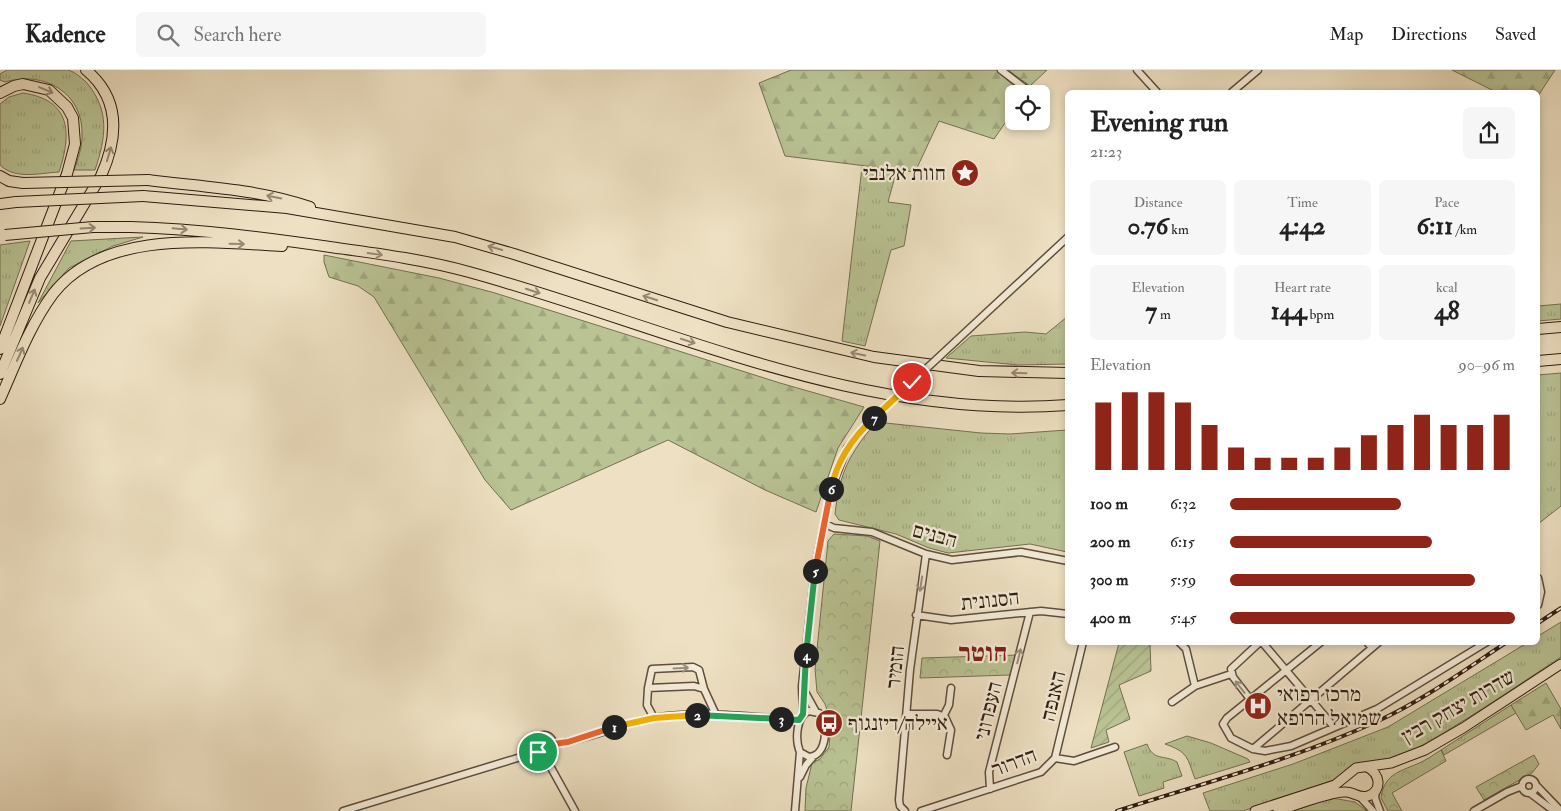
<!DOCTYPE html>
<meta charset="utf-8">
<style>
body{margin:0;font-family:"IM FELL Double Pica","Frank Ruhl Libre",serif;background:#f6f6f6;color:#222;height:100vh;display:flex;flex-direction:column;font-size:19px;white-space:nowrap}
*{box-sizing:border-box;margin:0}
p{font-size:16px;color:#767676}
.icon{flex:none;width:28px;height:28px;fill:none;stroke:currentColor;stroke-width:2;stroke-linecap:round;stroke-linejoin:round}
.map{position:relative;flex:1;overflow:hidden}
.side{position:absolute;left:1065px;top:20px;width:475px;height:555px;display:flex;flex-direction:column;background:#fff;border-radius:8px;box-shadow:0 2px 8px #0003}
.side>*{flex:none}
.tools{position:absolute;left:1005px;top:15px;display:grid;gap:10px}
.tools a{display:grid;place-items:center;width:45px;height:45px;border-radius:8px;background:#fff;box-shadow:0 2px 8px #0003;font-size:25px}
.pin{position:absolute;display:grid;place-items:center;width:42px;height:42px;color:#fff;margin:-21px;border:2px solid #fff;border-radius:50%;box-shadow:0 1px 5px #0007}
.km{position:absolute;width:25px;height:25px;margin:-12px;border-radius:50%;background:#222;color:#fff;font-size:14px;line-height:25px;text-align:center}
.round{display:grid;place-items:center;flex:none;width:52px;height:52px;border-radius:8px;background:#f6f6f6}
.headline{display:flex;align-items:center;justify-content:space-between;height:85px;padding:0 25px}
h1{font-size:28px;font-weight:700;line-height:38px}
.stats{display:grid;grid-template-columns:repeat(3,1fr);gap:8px;height:85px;padding:5px 25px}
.stats div{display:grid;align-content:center;border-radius:8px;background:#f6f6f6;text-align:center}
.stats b{font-size:25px;font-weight:700}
.stats small{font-size:14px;font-weight:400}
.stats p{font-size:14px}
.chart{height:140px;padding:10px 25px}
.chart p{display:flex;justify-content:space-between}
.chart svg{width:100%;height:90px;margin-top:5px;stroke:#8f2418;stroke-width:6}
ul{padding:0 25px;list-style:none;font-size:16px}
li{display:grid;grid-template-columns:80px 60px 1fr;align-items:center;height:38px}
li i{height:12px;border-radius:6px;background:#8f2418}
header{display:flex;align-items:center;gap:30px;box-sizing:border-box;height:70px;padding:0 25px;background:#fff;border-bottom:1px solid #e0e0e0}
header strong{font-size:24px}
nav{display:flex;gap:28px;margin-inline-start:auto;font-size:18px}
.search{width:350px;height:45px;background:#f6f6f6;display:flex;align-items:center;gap:12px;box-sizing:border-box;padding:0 18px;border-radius:8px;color:#767676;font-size:19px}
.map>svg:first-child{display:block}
.grass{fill:url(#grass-tufts);stroke:#747052}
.forest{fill:url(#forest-firs);stroke:#747052}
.park{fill:url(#park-crowns);stroke:#747052}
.garden{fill:url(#garden-furrows);stroke:#747052}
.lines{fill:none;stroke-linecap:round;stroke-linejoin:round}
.minor-casing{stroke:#5f4d3e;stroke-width:9}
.major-casing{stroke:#2f1c11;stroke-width:11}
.highway-casing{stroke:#2f1c11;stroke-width:12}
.minor{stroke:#f4ecd8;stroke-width:6}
.major{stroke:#eee1c3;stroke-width:9}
.highway{stroke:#eee1c3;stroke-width:10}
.rail-casing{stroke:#2f1c11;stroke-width:4}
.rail{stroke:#f4ecd8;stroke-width:2;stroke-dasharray:5.5;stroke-linecap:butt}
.minor-bridge-casing{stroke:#5f4d3e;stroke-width:9;stroke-linecap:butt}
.highway-bridge-casing{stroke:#2f1c11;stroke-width:12;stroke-linecap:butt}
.minor-bridge{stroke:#f4ecd8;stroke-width:6}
.highway-bridge{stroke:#eee1c3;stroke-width:10}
.oneway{stroke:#988873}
.oneway2{stroke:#9b8e7e}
.split-1-casing{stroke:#fff;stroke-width:10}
.split-2-casing{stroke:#fff;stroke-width:10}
.split-3-casing{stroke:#fff;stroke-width:10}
.split-4-casing{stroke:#fff;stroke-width:10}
.split-5-casing{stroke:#fff;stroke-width:10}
.split-6-casing{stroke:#fff;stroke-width:10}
.split-7-casing{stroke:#fff;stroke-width:10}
.split-8-casing{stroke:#fff;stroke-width:10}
.split-1{stroke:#f0652b;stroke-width:6}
.split-2{stroke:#f5b400;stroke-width:6}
.split-3{stroke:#22a559;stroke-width:6}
.split-4{stroke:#22a559;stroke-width:6}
.split-5{stroke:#22a559;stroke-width:6}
.split-6{stroke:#f0652b;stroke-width:6}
.split-7{stroke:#f5b400;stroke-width:6}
.split-8{stroke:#f5b400;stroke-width:6}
.labels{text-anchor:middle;stroke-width:4.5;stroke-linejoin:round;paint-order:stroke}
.poi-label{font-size:21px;fill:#2f1c11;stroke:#f4ecd8;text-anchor:start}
.street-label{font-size:21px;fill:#2f1c11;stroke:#f4ecd8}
.district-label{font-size:26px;font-weight:bold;fill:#7a1f14;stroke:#f4ecd8}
</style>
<header>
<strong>Kadence</strong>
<div class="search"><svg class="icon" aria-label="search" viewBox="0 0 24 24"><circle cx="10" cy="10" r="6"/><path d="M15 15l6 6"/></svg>Search here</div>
<nav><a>Map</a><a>Directions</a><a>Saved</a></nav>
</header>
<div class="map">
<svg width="1561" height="741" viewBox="0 0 1561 741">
<defs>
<pattern id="grass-tufts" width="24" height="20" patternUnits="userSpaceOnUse" patternTransform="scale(1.25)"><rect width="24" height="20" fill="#b9c394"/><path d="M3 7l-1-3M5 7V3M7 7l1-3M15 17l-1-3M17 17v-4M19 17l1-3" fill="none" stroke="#9fa77f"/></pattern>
<pattern id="forest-firs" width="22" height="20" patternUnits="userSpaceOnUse" patternTransform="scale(1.25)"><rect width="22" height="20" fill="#b9c394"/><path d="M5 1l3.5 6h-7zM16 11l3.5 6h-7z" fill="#9fa77f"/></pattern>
<pattern id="park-crowns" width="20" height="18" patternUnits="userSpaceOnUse" patternTransform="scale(1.25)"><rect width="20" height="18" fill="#b9c394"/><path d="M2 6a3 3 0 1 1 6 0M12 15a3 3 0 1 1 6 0" fill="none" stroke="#9fa77f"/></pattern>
<pattern id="garden-furrows" width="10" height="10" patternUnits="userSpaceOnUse" patternTransform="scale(1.25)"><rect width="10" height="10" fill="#b9c394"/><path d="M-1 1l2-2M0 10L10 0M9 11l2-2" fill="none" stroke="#9fa77f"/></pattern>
</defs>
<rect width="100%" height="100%" fill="#eee1c3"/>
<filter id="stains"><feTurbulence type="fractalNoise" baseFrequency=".004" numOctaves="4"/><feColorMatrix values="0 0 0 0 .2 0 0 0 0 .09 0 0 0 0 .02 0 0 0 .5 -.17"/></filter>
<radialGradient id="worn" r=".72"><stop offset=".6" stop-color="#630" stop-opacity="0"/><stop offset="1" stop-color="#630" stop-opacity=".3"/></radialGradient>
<!-- grass -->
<path class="grass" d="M7,0C23,0 53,0 68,0C75,2 82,8 87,13C110,41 106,67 95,100H74C78,89 82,78 82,66C84,23 44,0 5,12L0,10V4Z
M23,23C71,30 72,63 59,102C40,103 15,110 0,95V34L9,27Z
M862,97L896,103L888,132L911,135L904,176L891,180L865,276L842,271Z
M143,167L113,176L69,198L38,233L71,171Z
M30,171L0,256V175Z
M1561,234V249L1538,251V236Z
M1067,247V294L1018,295L946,288L971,266L1025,262L1046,264Z
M1561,303V436L1538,454V305Z
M876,352L981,363L1010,364L1067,360V482L1030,474L948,483L929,478L896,464L839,450L835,444C840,401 849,385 876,352Z
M1561,552V587C1508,622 1457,657 1401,687L1243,741H1210L1203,723L1293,694L1388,657L1527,573L1538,572V566Z
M1511,635L1516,643L1444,685L1441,680Z
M1187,666L1211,673L1248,689L1250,692L1195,709C1187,687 1188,682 1165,674Z
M1147,674C1154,692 1164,684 1177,692L1182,706L1163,712L1164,718L1139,726L1124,682Z
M1332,728L1355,732L1367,741H1293Z"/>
<!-- forest -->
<path class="forest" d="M791,0H996L1023,24H1014V40L994,69L939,51L915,102L785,86L759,13Z
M1008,0H1047L1030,16Z
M1452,0H1555L1538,26V22H1496Z
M324,185L439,208L495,223L780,313L864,337L838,378L816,442L765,420L668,370L511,440L485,410L374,227L358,216L329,207L324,192Z
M1546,613L1561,639V659L1553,645L1526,660L1511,635Z"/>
<!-- park -->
<path class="park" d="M834,464L867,466L880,471L851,741H805L806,718L812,693L820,689L829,677L831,652L825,634L817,622L815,599L828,471Z
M1019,585L1010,605L920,608L922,588Z
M1441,680L1446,691L1392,723L1402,741H1388L1381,728C1384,705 1398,702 1417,694C1425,691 1433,685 1441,680Z
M1534,685L1539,694L1532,703L1484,730L1476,717Z"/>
<!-- garden -->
<path class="garden" d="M1119,573H1150L1151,601L1119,615L1130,649L1106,660L1109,672L1091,678Z"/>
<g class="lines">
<!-- minor casing -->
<g class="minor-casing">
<path id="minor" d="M1001,0L1031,23
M1137,0L1157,22
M1232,22L1258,0
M956,271L1068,167
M825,454L834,458L872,462L926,484L952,490L1021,482L1068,491
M1538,508L1541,522L1538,535
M916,545L951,550L1041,541L1068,544
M1179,572L1186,579L1195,616
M1262,572L1334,657
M1321,572L1227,648L1223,654L1231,668L1253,679L1265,681L1291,676L1377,639L1487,572
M1367,572L1372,578
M648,618L652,599L693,597L699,600L704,619L716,645
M805,622L816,642
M1250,629L1233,607L1231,599L1260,572
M1172,632L1195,616L1231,604
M809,641L819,643C829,654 827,686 809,687L800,682C795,670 796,646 809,641Z
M803,644L802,616L815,498L832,416L847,378L867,354
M907,644H937L945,647L951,660L947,685
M943,647L949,635L951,618
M654,648L647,635L648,618L694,616L704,619
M535 674a9 9 0 1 1 18 0a9 9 0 1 1-18 0Z
M553,674C588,670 619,654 654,648C701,640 751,647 799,650
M1253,679L1379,572
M546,683L549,694L575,741
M1055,688L1074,691L1115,677
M800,707L806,695L813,687
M1522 716a7 7 0 1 1 14 0a7 7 0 1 1-14 0Z
M1536,715L1561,741
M990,719L989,702L1030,542
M1376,721L1375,728L1380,741
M1530,723L1554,741
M1360,727L1373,741
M343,741L524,686L536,680
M795,741L800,682
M905,741L900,736L899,730L910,600L926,484
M921,741L1041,702L1055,688L1083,572
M1474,741L1507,722L1522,716"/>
</g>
<!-- major casing -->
<g class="major-casing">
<path id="major" d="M1255,741L1335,715L1356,698L1391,693L1425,680L1463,658L1561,594
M1278,741C1292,736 1333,721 1346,722C1354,722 1359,729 1368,726C1383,721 1380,703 1367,697"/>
</g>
<!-- highway casing -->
<g class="highway-casing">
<path id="highway" d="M0,23L14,16L23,14L49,20L67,37L73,48L75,74L67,104L0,279
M0,106L9,111L23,113
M148,110C202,117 259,119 310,137
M143,126L287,138L455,167L514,184L727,252L874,287L979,301L1068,303
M0,134L16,132
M131,157C200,159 268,168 337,178C381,184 426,190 469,202C666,256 859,351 1068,335
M1538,259L1561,257
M1538,291L1561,289
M0,304L40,208L101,106C118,68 121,29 86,0
M0,329C16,293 30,255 53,224C103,159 209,172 282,176"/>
</g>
<!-- minor -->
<use href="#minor" class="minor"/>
<!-- major -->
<use href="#major" class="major"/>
<!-- highway -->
<use href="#highway" class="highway"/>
<!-- rail casing -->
<g class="rail-casing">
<path id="rail" d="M1538,553L1561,538
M1117,741C1204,713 1295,689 1378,651C1422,631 1466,599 1507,572"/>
</g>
<!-- rail -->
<use href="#rail" class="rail"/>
<!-- minor-bridge casing -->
<g class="minor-bridge-casing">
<path id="minor-bridge" d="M867,354L956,271"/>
</g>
<!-- highway-bridge casing -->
<g class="highway-bridge-casing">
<path id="highway-bridge" d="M23,113L148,110
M16,132L143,126
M5,165L93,157H131"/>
</g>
<!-- minor-bridge -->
<use href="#minor-bridge" class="minor-bridge"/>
<!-- highway-bridge -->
<use href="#highway-bridge" class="highway-bridge"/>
</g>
<!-- one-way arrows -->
<defs><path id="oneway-shaft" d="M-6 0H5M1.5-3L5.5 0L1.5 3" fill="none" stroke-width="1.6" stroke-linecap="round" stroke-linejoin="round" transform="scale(1.25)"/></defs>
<g class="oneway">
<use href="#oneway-shaft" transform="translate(46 20) rotate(23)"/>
<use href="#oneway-shaft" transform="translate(109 84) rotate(-74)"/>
<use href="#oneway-shaft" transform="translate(274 127) rotate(-169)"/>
<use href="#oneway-shaft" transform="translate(88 158) rotate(-3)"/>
<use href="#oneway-shaft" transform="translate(180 159) rotate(5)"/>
<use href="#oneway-shaft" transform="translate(237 174) rotate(1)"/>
<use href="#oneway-shaft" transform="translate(495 178) rotate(-164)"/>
<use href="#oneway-shaft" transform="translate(375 184) rotate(8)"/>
<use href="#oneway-shaft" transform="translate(533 221) rotate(18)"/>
<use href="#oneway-shaft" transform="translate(32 226) rotate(-67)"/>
<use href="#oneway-shaft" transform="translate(650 228) rotate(-162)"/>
<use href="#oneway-shaft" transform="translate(688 271) rotate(18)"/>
<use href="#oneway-shaft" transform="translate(20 284) rotate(-66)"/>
<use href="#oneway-shaft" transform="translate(858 284) rotate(-169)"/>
<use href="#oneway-shaft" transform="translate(1019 303) rotate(-179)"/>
</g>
<g class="oneway2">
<use href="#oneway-shaft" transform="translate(921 514) rotate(99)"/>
<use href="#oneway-shaft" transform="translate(1019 586) rotate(-76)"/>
<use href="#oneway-shaft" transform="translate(681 598) rotate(-3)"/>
<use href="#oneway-shaft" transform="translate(1240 617) rotate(-128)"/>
</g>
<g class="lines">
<!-- split-1 casing -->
<g class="split-1-casing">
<path id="split-1" d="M538,682L546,683L552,680L553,674L568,672L614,657"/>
</g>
<!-- split-2 casing -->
<g class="split-2-casing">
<path id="split-2" d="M614,657L654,648L697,645"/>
</g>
<!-- split-3 casing -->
<g class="split-3-casing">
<path id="split-3" d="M697,645L781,649"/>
</g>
<!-- split-4 casing -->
<g class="split-4-casing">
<path id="split-4" d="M781,649L799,650L803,644L806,585"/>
</g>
<!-- split-5 casing -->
<g class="split-5-casing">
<path id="split-5" d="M806,585L815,501"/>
</g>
<!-- split-6 casing -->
<g class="split-6-casing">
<path id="split-6" d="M815,501L831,419"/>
</g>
<!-- split-7 casing -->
<g class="split-7-casing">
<path id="split-7" d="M831,419C837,390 853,367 874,348"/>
</g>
<!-- split-8 casing -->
<g class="split-8-casing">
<path id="split-8" d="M874,348L912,312"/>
</g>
<!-- split-1 -->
<use href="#split-1" class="split-1"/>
<!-- split-2 -->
<use href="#split-2" class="split-2"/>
<!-- split-3 -->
<use href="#split-3" class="split-3"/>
<!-- split-4 -->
<use href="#split-4" class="split-4"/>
<!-- split-5 -->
<use href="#split-5" class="split-5"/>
<!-- split-6 -->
<use href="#split-6" class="split-6"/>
<!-- split-7 -->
<use href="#split-7" class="split-7"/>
<!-- split-8 -->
<use href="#split-8" class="split-8"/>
</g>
<!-- icons -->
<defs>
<g id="sight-disc" transform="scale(1.4375)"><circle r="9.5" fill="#8f2418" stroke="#f4ecd8"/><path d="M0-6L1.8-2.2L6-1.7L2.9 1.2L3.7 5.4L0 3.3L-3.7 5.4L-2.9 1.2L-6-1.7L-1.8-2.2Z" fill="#fff"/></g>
<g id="hospital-disc" transform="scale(1.4375)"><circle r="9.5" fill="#8f2418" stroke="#f4ecd8"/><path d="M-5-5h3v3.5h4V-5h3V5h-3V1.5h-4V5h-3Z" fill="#fff"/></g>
<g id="bus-disc" transform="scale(1.4375)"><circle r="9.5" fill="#8f2418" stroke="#f4ecd8"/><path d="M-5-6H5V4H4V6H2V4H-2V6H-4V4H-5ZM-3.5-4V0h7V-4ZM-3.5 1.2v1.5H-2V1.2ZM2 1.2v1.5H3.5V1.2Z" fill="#fff"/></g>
</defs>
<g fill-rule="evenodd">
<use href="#sight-disc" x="965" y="103"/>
<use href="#hospital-disc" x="1258" y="636"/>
<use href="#bus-disc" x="829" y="653"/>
</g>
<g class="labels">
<!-- poi labels -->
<g class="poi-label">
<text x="946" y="110" text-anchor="end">חוות אלנבי</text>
<text x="1277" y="631">מרכז רפואי<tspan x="1277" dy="24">שמואל הרופא</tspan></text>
<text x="848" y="660">איילה/דיזנגוף</text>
</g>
<!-- street labels -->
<g class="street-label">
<text transform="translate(935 465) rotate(15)" y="7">הבנים</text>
<text transform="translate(990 530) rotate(-6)" y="7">הסנונית</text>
<text transform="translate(895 597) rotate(-84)" y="7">הזמיר</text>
<text transform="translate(1053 626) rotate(-77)" y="7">האנפה</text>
<text transform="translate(1458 636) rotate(-30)" y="7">שדרות יצחק רבין</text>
<text transform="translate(988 641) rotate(-76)" y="7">העפרוני</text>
<text transform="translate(1014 692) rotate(-21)" y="7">הדרור</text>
</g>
<!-- district labels -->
<g class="district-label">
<text x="983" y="591">חוטר</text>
</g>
</g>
<rect width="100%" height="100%" filter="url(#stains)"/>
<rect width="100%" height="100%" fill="url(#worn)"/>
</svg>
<div class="tools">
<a><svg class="icon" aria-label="locate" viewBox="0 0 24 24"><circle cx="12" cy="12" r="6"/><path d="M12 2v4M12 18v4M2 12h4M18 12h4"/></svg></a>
</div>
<div class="pin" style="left:538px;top:682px;background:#1e9e55"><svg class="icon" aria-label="arrive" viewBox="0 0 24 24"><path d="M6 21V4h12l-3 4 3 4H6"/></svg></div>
<div class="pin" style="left:912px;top:312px;background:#d93025"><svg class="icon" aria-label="check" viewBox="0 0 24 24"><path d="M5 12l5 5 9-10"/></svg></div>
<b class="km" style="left:614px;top:657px">1</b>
<b class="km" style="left:697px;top:645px">2</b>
<b class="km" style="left:781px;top:649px">3</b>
<b class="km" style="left:806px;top:585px">4</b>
<b class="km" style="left:815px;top:501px">5</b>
<b class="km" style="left:831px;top:419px">6</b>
<b class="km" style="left:874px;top:348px">7</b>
<section class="side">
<div class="headline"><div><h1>Evening run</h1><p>21:23</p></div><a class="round"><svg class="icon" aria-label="share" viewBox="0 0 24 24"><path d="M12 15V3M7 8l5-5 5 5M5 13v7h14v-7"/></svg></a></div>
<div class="stats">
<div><p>Distance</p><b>0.76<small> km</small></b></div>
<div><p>Time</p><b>4:42</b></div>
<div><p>Pace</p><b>6:11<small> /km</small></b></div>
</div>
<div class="stats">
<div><p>Elevation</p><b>7<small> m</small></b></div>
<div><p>Heart rate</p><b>144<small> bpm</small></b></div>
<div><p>kcal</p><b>48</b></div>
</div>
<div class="chart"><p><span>Elevation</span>90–96 m</p>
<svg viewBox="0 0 160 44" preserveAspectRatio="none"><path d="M5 44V11M15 44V6M25 44V6M35 44V11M45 44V22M55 44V33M65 44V38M75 44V38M85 44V38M95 44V33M105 44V27M115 44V22M125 44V17M135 44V22M145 44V22M155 44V17"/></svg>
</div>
<ul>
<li><b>100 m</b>6:32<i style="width:60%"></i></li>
<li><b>200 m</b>6:15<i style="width:71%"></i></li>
<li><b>300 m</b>5:59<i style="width:86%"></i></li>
<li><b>400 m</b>5:45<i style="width:100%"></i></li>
</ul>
</section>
</div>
